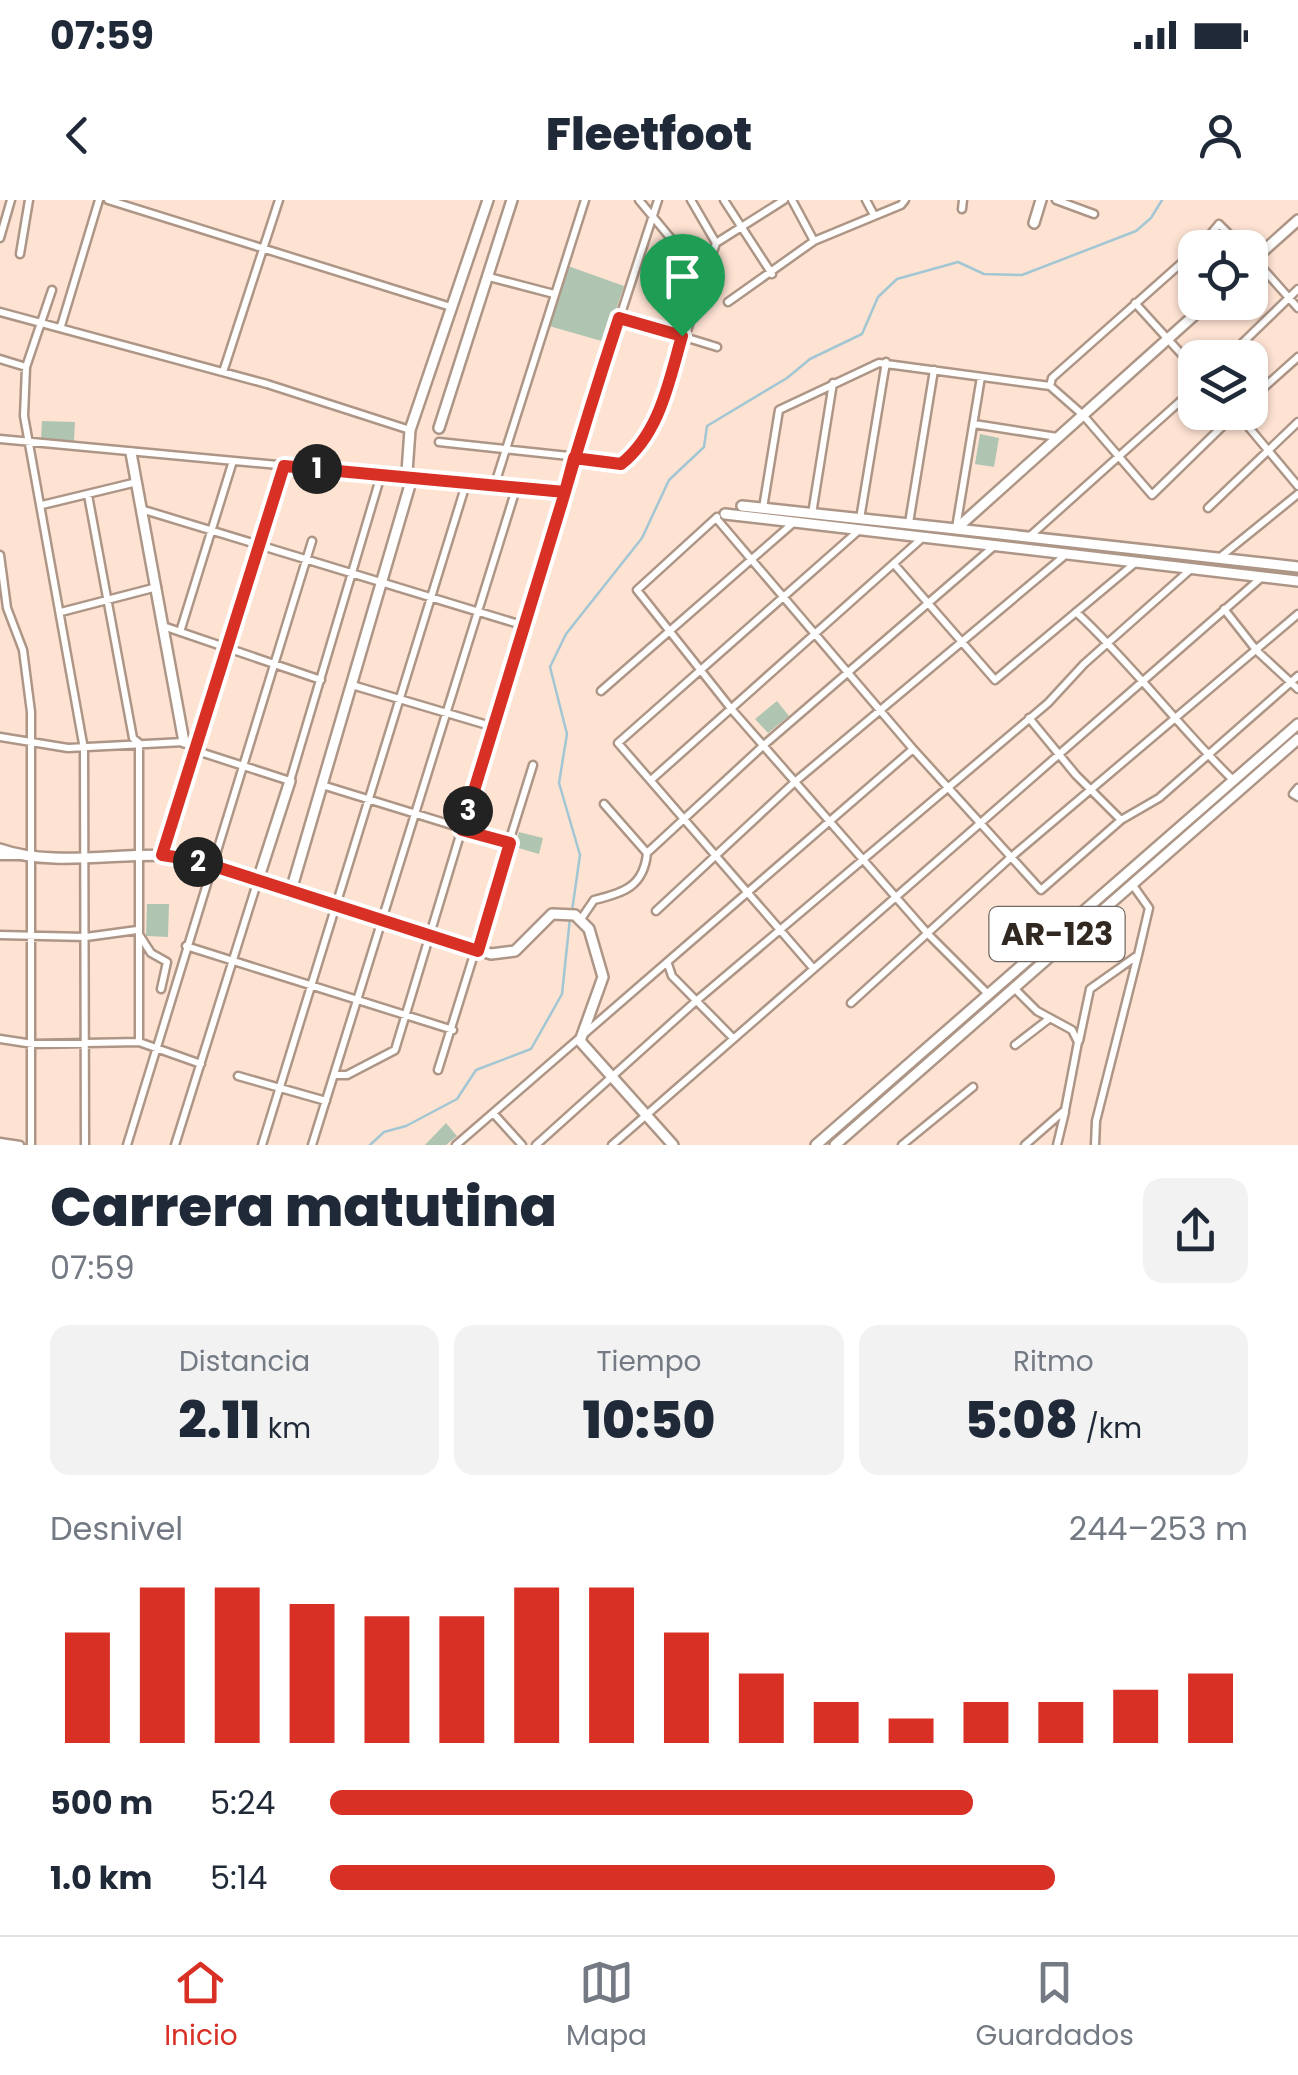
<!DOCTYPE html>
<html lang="es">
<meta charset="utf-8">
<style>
body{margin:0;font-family:Poppins,sans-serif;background:#f2f2f3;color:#1f2937;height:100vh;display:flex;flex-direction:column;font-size:38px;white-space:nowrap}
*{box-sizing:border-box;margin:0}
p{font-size:32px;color:#747a83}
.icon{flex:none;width:55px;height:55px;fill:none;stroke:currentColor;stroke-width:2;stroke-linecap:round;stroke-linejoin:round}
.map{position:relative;height:945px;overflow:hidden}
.drawer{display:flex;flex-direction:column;background:#fff;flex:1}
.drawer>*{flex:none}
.tools{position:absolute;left:1178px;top:30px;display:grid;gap:20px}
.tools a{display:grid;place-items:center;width:90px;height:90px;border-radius:20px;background:#fff;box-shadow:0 2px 8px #0004;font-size:50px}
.pin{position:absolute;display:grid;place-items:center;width:85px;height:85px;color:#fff;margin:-102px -42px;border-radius:50% 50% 50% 0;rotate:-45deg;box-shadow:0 0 10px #0007}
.pin .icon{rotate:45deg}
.km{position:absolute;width:50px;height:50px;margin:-25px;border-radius:50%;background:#222;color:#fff;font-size:28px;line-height:50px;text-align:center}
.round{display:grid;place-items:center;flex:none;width:105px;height:105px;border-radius:20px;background:#f2f2f3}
.head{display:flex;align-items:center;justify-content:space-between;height:170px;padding:0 50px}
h1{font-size:55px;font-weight:800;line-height:75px}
.stats{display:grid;grid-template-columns:repeat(3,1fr);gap:15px;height:170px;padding:10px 50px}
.stats div{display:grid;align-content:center;border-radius:20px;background:#f2f2f3;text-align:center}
.stats b{font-size:50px;font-weight:800}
.stats small{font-size:28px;font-weight:400}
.stats p{font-size:28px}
.chart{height:280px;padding:20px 50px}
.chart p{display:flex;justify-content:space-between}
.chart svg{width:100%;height:180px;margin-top:10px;stroke:#d93025;stroke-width:6}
ul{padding:0 50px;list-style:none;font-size:32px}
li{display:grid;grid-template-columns:160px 120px 1fr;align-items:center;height:75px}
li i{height:25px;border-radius:12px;background:#d93025}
.status{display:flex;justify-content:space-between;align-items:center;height:70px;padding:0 50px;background:#fff;direction:ltr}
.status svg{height:28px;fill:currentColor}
header{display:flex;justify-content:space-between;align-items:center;height:130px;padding:0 50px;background:#fff;font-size:45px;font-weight:800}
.tabs{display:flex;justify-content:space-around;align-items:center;height:140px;border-top:2px solid #e0e1e3;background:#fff;font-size:28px;color:#747a83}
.tabs a{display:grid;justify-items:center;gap:5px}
.tabs .selected{color:#d93025}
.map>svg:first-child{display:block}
.green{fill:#afc5b2}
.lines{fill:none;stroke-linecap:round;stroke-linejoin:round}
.stream{stroke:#a2c6d3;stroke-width:2.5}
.street-casing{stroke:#ae9687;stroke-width:11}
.secondary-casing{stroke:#ae9687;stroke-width:14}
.primary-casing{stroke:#ae9687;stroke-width:14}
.street{stroke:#fff;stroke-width:6}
.secondary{stroke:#fff;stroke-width:9}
.primary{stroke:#fff;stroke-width:9}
.route-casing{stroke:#fff;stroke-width:20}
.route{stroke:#d93025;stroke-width:12}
.labels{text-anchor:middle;stroke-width:8;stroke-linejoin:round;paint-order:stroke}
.shield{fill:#fff;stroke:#706864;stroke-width:2.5}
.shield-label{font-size:32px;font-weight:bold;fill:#322822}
</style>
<div class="status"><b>07:59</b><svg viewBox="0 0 49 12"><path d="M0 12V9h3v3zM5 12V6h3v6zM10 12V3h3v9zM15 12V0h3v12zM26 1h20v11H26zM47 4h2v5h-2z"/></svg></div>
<header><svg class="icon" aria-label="back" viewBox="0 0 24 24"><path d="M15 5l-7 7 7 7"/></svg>Fleetfoot<svg class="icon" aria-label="person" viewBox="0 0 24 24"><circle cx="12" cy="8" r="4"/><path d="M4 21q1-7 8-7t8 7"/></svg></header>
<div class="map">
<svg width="1298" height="945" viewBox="0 0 1298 945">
<rect width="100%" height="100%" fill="#fee3d3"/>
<!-- green -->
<path class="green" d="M568,66L624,86L605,142L549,126Z
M42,221L75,222L74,241L41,240Z
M980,234L999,238L994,267L975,264Z
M777,501L789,516L768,533L755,519Z
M519,632L543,638L539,654L515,647Z
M147,704H169L168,737L146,736Z
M446,923L457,936L446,945H425Z"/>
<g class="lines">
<!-- stream -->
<path class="stream" d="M572,711L580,655L559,583L567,534L550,467L566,434L642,338L669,280L704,247L707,226L787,178L810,159L862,134L878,97L897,79L958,62L984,74L1022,75L1136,31L1151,18L1162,0
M370,945L384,932L406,926L457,899L476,870L531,849L562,794L570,718"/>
<!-- street casing -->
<g class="street-casing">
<path id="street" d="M108,0L451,107
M639,0L702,76
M691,0L716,43
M724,0L772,74
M792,0L814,41
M866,0L874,15
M1056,0L1094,14
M962,9L963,0
M0,38L11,0
M1199,48L1219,24L1243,48
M20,54L29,0
M1250,54L1298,108
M489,77L554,94
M728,102L814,41L901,5L905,0
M1135,103L1195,169
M0,112L267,184L410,230
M619,117L717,147
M61,126L99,0
M1227,158L1298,89
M0,159L26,167L52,90
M26,167L24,216L84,549L85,945
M223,172L279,0
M1050,186L1052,178L1195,51
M1250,200L1298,157
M1236,212L1298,286
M974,224L1057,237
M0,239L565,292
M439,242L625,262L659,216L716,43L784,0
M494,287L585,0
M88,295L133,538L139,543V842
M42,305L137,282
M763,308L779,210L879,163L1050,186L1083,215L1152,295L1237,212
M1208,308L1298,222
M144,310L525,426
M812,314L833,183
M717,317L637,390L733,511L929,735L988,794
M716,318L913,549L1041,690L1121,620L1159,598L1298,476
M860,319L886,162
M909,323L934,170
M956,328L981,177
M1030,336L1195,188
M0,355L7,408L23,450L31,512V945
M1219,358L1298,294
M894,364L995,480L1135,363
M1224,409L1257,451L1298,489
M61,412L157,387
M1076,412C1132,464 1178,526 1233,580
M163,426L321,480
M180,432L232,264
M352,485L494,527
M601,491L792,324
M1029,518L1076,575L1121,620
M0,537L68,548L184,542L194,550L290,581L381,275
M194,550L284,267
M651,580L920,340
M322,585L510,643
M1298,588L1293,594L1298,597
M604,604L647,653
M0,656H19
M656,711L797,580L1063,357
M581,719L594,700C624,693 644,686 647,653L765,544L992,348
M0,735L86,737L137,730
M140,736L151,753L167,762L161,789
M186,746L453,830
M668,764L672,776L732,837
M813,768L618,543L857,332
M1014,788L1037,811L1072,830L1078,842L1065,910L1025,945
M851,803L1010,658L1298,414
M0,839L33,844L139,842L201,864
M1079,841L1090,789L1138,755L1149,708L1132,684
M1015,845L1050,818
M438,870L533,565
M335,875H347L395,850L574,258L658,0
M238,876L326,901
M494,914L522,945
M0,942L20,945
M127,945L312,341
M175,945L257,683
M262,945L466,284
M312,945L516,289
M456,945L913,549
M536,945L696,801L1048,503L1084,464L1191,369
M612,945L1262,377
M902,945L973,887
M1057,945L1065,912
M1095,945L1096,921L1138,755"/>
</g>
<!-- secondary casing -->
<g class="secondary-casing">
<path id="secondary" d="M1034,23L1041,0
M1250,63L1298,20
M439,228L512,0
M131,253L184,542
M742,306L956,329L1209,102
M725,314L1298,381
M956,329L1298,367
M0,649C54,668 124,651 181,656L491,754L515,751L552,714L575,715L589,729L603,777L580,841L673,945
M162,655L194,550
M257,683L290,581
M290,694L412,278L407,272L410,230L488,0"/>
</g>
<!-- primary casing -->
<g class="primary-casing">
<path id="primary" d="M816,945L1298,524
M835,945L1298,539"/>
</g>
<!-- street -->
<use href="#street" class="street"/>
<!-- secondary -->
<use href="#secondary" class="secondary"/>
<!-- primary -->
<use href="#primary" class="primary"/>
</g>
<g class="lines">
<!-- route casing -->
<g class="route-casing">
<path id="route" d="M682,136C669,181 660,233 621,264L574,258L565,292L284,266L162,655L195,660L478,751L510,643L462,630L562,302C580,240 599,179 619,118L682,136"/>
</g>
<!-- route -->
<use href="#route" class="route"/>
</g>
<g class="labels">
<!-- shield labels -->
<rect class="shield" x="989.5" y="707" width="135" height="54" rx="8"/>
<g class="shield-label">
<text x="1057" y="745">AR-123</text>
</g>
</g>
</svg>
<div class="tools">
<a><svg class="icon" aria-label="locate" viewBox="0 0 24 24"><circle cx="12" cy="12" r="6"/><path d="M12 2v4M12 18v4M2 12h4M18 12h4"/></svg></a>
<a><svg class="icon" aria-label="layers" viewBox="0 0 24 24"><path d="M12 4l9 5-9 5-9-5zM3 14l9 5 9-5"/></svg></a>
</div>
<div class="pin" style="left:682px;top:136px;background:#1e9e55"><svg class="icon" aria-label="arrive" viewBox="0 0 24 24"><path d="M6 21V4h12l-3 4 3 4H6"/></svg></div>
<b class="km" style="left:317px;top:269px">1</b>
<b class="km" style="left:198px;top:662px">2</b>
<b class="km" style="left:468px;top:611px">3</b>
</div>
<section class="drawer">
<div class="head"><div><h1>Carrera matutina</h1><p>07:59</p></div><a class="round"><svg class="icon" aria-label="share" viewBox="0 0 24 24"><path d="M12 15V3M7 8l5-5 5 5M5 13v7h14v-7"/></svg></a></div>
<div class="stats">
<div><p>Distancia</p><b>2.11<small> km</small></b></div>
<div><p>Tiempo</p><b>10:50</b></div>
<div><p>Ritmo</p><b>5:08<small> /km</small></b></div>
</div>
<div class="chart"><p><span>Desnivel</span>244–253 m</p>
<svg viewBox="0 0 160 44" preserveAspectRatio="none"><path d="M5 44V17M15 44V6M25 44V6M35 44V10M45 44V13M55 44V13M65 44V6M75 44V6M85 44V17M95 44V27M105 44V34M115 44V38M125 44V34M135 44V34M145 44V31M155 44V27"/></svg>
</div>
<ul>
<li><b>500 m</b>5:24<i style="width:70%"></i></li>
<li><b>1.0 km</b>5:14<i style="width:79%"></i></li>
</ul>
</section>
<nav class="tabs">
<a class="selected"><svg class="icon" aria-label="home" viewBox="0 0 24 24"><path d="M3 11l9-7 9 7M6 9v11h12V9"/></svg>Inicio</a>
<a><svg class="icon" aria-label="map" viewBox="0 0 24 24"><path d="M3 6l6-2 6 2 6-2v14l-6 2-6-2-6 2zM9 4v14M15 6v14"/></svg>Mapa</a>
<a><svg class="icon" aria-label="saved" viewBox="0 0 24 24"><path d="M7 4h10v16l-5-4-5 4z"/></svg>Guardados</a>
</nav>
